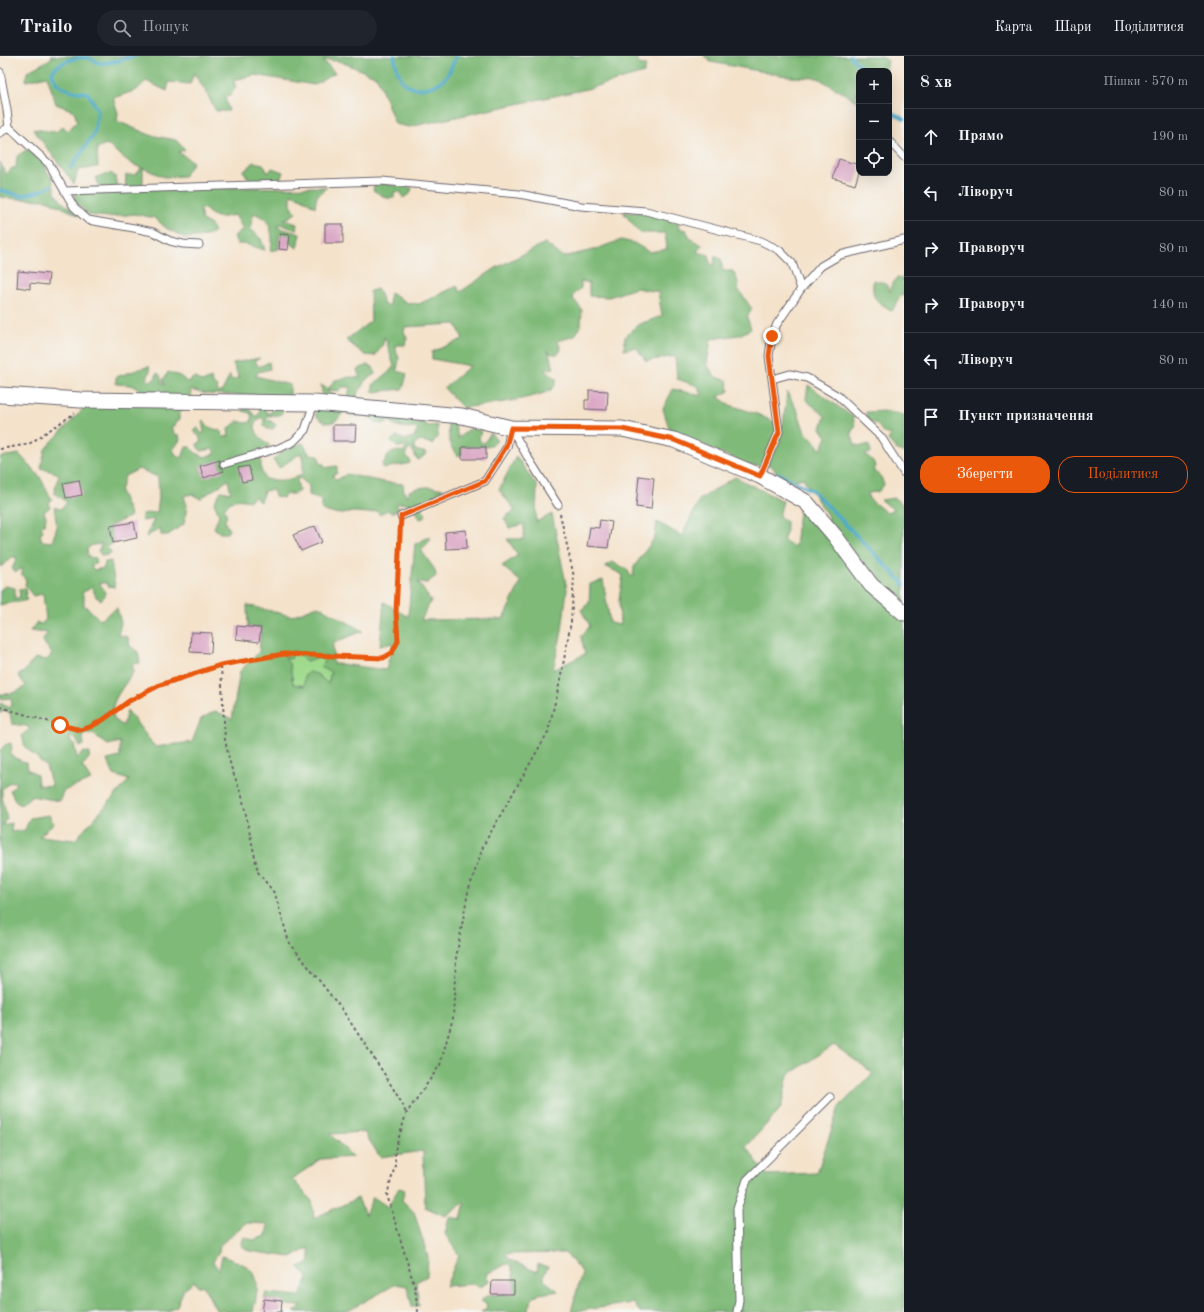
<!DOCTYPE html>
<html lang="uk">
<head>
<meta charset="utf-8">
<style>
	body { margin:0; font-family:"Old Standard TT",serif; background:#20242c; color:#f1f3f6 }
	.controls { position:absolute; right:12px; top:12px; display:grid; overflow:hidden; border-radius:8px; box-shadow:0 4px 16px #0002 }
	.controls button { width:36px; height:36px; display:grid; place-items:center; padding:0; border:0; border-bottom:1px solid #363941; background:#171b24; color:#f1f3f6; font:20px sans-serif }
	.stop { position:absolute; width:12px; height:12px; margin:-9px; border:3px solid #ea580c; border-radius:50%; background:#fff }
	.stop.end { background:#ea580c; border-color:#fff; box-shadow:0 1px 4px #0008 }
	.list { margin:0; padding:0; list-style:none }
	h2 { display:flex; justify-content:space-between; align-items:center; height:52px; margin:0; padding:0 16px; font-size:17px }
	h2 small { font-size:13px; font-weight:400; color:#9ea1a6 }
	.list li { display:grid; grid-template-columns:26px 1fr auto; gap:12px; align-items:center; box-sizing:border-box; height:56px; padding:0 16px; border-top:1px solid #363941 }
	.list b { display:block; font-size:15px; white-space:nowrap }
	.list em { font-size:13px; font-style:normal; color:#9ea1a6 }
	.actions { display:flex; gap:8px; padding:12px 16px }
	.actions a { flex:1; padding:9px 0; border:1px solid #ea580c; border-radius:16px; text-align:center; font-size:14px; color:#ea580c }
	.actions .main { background:#ea580c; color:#fff }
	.icon { flex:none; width:22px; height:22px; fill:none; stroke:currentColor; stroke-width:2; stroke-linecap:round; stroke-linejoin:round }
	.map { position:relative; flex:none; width:904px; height:1256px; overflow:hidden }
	header { display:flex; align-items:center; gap:24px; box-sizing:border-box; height:56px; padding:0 20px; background:#171b24; border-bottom:1px solid #363941 }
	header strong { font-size:19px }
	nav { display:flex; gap:22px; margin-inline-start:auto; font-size:14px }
	.search { width:280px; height:36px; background:#20242c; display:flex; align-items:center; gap:10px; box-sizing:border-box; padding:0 14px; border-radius:22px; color:#9ea1a6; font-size:15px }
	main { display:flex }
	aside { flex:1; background:#171b24 }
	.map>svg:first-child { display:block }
</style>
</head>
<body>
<header>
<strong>Trailo</strong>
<div class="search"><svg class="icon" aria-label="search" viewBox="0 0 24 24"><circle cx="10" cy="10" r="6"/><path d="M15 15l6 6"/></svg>Пошук</div>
<nav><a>Карта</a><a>Шари</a><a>Поділитися</a></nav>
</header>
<main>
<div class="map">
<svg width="904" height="1256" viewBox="0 0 904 1256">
	<rect width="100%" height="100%" fill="#f6f6f2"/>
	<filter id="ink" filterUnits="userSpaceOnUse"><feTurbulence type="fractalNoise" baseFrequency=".025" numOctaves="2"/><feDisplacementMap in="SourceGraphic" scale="8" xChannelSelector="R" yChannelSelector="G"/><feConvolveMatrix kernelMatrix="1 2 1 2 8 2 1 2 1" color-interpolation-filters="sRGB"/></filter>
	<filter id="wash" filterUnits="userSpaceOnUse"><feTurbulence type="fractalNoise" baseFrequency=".012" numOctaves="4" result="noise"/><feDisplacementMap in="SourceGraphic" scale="16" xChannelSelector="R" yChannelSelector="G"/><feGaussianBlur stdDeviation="0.9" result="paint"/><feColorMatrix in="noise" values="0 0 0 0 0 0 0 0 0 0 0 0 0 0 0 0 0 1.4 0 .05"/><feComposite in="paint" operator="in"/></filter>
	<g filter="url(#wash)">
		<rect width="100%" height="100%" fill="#f4e2ca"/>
		<path fill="#9fda8d" stroke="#607e64" d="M294,594L316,603L327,600L331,616L328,628L317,618L304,630L293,628L292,621L284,601Z"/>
		<path fill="#7fba78" stroke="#506e5a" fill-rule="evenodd" d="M51,0H638V8L646,9L644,17L587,33L409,71L395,68L377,21L339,5L323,4L335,17L314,29L255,19L233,24L236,31L231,38L225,42L229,55H216L206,36L194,17L190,28L169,26L167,35L146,25L137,34L113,42L118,57L117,65L150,79L176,84L185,94L178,96L193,106L184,120L164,121L143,112V128L136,133L327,131L317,140L315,151L302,142L291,138V148L296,157L284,164L297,168L296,174L280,168L277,171L300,178L297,192L280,179L279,193L270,195C274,187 272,170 265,163C263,161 257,159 254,157L250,172L261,183L265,194L245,188H237L234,180L243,173L235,159C219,162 216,164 204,152L200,154L202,164L211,169L214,176L205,180L185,182L166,172L155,162L135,158L109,161L89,159L76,146L74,138L99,131L96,121L110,117L115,120L117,131L125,133L126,119H134L142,112L132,108L106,88L97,92L98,111L78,114L74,128L33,73L56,76L63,70L68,75L77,65L74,55L56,48L47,20L26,25L27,16L52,2Z
			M704,0H881L888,5L886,15H859V38L856,37L858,46L818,22L791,21L711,6Z
			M28,93L45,108L47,116L52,121L55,136L61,145L80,160L47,144L17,143L0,141V106L6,119L12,112H16L17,100Z
			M253,106L263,108L268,117L272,112L283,116L280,124L276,126L264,121L263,125C250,129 250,124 243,115L248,112Z
			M383,128L412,132L410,138L403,142L401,136H394V142H386L373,134L374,129Z
			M623,156L645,157L679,167L678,172L686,174L691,183L702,189L697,196L709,199L710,207L714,210L715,200L721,203L723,215H733L738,226V233L752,253L747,261L751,273L739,279L711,283L707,308L715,321L727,324L729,335L718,341L730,349L757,358L783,370L787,336L798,356L805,377L812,382L821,394L827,381L821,372L825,360L806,344L808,329L853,361L855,370L851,377L855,389L862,390L869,388L871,397L865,398L873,405L875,410L873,414L881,421L884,429L878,436L868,437L869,443L887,457L894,454L881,444L894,442L904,449V1256H640L633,1247L571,1256L582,1216L565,1197L505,1198L510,1204L537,1216L538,1208L548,1211L544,1218V1224L558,1235L539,1238L532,1241L531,1248L527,1256H481L486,1253L487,1248L480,1245L488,1239L514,1238L513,1216L509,1207L486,1218L489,1225L481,1231L472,1228L446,1230L459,1199L445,1178L449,1161L461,1163L465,1146L445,1160L425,1151L423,1095L380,1101L364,1076L330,1078L353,1101L321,1103L292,1123L312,1145L314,1162L358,1142L365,1159L373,1141L388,1151L399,1132L405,1134L402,1144L414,1156L428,1201L427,1220L416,1226L419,1250H412L407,1230L396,1228L346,1256H294L302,1250L285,1249L282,1245L264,1243L266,1237L300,1240L308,1221L299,1211L310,1206L309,1192L291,1201L249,1195L241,1189L244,1181L253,1184L266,1180L268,1168L246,1167L220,1189L219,1195L213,1206L219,1214L222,1200C240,1207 259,1210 257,1234C257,1241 254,1249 253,1256H224L222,1254L217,1256L203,1229L198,1231L194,1225L184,1233L177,1250L170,1253V1256H0V694L5,689L11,687L12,694L10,698L15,702L27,707L28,714L31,715L37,719L38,729L52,730L46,710L25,691L22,679L30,673L26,670L12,668L10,657L5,655L0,657V647L10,652L12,648L11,642L0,643V638C12,638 15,637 26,630L18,619L24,616L35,602L47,604L52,598L42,584L48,577L30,575L36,567L42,568L46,563L43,538L33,540L25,529L26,524L22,519V512L16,516L12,513L17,501H12L6,507L0,511V401L19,398L40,421L52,444L49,446L50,451L44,456L46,461L45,468L41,470L43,475L40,478L42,485L52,486L57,471L54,451L60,453L67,446L54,437L59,418L41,412L45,393L84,352L93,347H126L140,335L138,332L131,329L116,328V321L149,310L150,315L147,323L150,325L155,323L157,317L160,319L162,327L165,329L163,324L168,316L180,320L187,326L195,321L202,326L211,322L212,326L217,331L218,337L222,335L230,319L231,324L239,322L233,307L260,302L255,305L259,311L269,306L270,313L258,316L256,320L290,329V341L206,338L190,334L192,342L179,358V364L176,366L175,369L171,371L175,379H179L180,384L173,394L177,400L182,402L186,391H190L196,397L205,401L215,398L213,393L201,395L198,392L197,388L201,386L199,380L193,375L197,371L202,378L204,377L202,365L204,364L206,369L211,372L221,375L223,381L229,380L228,373L238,365L245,367L251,366L252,362L250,357L243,355L246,349L255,360L258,359L260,356L259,349L263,350L267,357H271L273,349L278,350L283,355L280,359L268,360L266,361L269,364L276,369L273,373H267L264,370V364L262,361L255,367C255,381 262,381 270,390L267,392L261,393V414L265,423C282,425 288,425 303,418V405L301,397L279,412L273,404L282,395L303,387L309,398L318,399L321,408H324L325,412L337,410V417L332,420L337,424L347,418L383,426L403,428L404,435L407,440L409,435C421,430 431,430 443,433L425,446L422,454L426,458L424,462L420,463C413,450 411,446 396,448L399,453L392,457L387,454L380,459L377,455L370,457L353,456L343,458L331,457L322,454V444L309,439V430L300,422L297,424L299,435L294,438H286L283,442L275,440L273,434L264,435L260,446L257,444L256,440L249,445C236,442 232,443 224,453L227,460L225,462V467L229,474L227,477H220L214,472L219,459L214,447L221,435L231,437L228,424L200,443L192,438L184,440L187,450L184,468L168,479H161L160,472L146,481L154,463L142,465V458L157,456L159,442L158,421L139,413L125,420L120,435L131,460L110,470L113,487L107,491L112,497L107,499L102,500L98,495L102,488L92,489L87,493L88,501L96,502V507L91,510L94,514L104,512L105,506L111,505L115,531L108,530L107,527H99L105,535V540L101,544L96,541L92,531L82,537L84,541V550L88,552L100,564L117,552L121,567L118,579L128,581L130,590L138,596L140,607L132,608L134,615C128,625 115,639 113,651C112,654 114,660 114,663L123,670L127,654L155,691L192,686L201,663L215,655L232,663L240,615L259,596L261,572L248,571L247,549L291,560L318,550L363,575L333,587V607L386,614L393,587L380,590L384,546L408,561L415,488L429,481L431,484L421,494L435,514L436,520L427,527L418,526L431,545L421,564L503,563L521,526L502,510L518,499L507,483H524V468L509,472L504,462L515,454L499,434L516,400L537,430L536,466L552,458L567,533L562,575L553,614L585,598L581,580L590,570L581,554L589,547L590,528L603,524L610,567L620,569L619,543L623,519L605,510L612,506L627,513L631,521L633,520L634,511L655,481L657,466L682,480L699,444L735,421L783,445L779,460L786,466L787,474L783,484L795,491L799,454L813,469L824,473L829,462L803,422L784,427L771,409L752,410L670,375L663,353L673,333L702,340L698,330L677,323L675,300L646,305L636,291L624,294L625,281L637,269L662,260L658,236L636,232L609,241L589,240V227L581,225V232L572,241L582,254L581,268L575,280L558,285L561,294L558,298H551L548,294L554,312L544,314L556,322C556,326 556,330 552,333C538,343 482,349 463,352L444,332L470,310L432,303V296L463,283L456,268L405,271L404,276L407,282L405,289H396V295L399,302L397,315L407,318L403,333L373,336V329L388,317L394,310C390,300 389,290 384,281L383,288L375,300L365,299L346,284L371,265L370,235L378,233L384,249L389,250L390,237L408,247L419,248L457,230L460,236L496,212L545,187L563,201L593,194L621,184L634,187L649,196L667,193L665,177H640ZM294,594L306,605L326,600L321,612L331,616L328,628L317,618L309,616L305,619L304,630L293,628L290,609L285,602L291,603ZM93,678L108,689L120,686V701L107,704L114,719L129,724L75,784L39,780L54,768L49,759L30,762L25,774L11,776L12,767L2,769L7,762L2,741V733L9,727L15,725V729L10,734L16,746L21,749L31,740L60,745L63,735L91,724L82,710L89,702L90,697L84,696L77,702L74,688L70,685L71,680L76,683L80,691L84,689L82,679ZM834,989L873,1017L839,1051L817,1117L767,1119L746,1091L781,1052L788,1019Z
			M897,222H904L902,229L904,230V240L901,239L892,255C875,243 872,245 873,224L885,227L890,235L891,230Z
			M367,309L373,311L375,318L364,325L363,331L358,335L357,342L348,341L350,331H342L339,335L326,334L328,337L333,338V342L323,344L321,329L328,333L335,324L350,321L360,322L357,314Z
			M318,351L418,360L414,366L417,367L423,366L427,370L437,369L438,380L432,388C424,385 419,383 414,390L415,394L427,397L419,404L416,402L414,397L410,392L405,399L410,404V407C401,410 393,409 384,413L382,409L390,397L399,395L404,396L407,390L397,391L391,385L397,380L404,384L409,382H414L418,373C407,371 398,373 390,365C377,372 376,365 366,358C358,360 352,361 345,356C341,358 339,363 335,365C327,370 320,364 315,359Z
			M884,355L904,359V397L896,393L888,384L891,379L883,377C879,369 875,367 867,364L866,356Z
			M454,364L458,382L471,372L481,375L479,383L483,388L491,377L497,385C488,394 474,391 462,391V398L458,400C448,391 449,380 448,367Z
			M5,530L15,532V543L20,541L19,533L25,532L27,544C18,547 9,546 0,549V534Z"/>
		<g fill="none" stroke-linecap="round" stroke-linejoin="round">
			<path stroke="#4eabcc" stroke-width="3.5" d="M394,0C396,8 397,17 402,24C411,38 435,33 445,22C451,16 452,6 457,0
				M850,0L861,11L863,15
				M889,55L904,63
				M71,112L94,78L98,55L88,37C73,35 55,35 52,16C59,6 77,0 89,2C93,4 96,7 101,7C113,7 123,4 135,0
				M0,134L21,140L41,135L51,130
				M778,417L813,435L904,528"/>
		</g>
		<g id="blocks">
			<path fill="#dcaac7" d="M839,103L859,109V116L855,129L833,122Z
				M325,168H343V187H325Z
				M280,178L290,179L288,194L279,193Z
				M18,215L49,218L48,229L30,227V233L17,231Z
				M589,334L608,335L607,354L585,353V344H589Z
				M333,369H356L355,385H333Z
				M462,391H486V403H462Z
				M220,404L219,410L224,415L204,422L200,410Z
				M249,410L252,424L242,426L238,412Z
				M639,420L654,422L651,453L636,451Z
				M79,424L82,439L66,442L63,427Z
				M600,464L612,466L608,492L587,490L590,471L599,472Z
				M134,466L137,482L113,487L110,470Z
				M315,470L322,486L301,495L293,479Z
				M466,474L467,492L446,493L445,476Z
				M237,570L261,572L259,586L236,583Z
				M191,576L212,577L211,597L190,596Z
				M492,1225H514V1238H491Z
				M264,1243L282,1245L281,1256H262Z"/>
		</g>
	</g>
	<g filter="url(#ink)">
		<use href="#blocks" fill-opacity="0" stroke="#6c656d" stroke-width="1"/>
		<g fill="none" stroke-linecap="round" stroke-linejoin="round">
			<g stroke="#6c656d" stroke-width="9">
				<path id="lane" d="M0,16L7,54L9,71L0,77
					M9,71L49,108L74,151L88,164L134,172L153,176L170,185L183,188L199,189
					M889,85L904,101
					M65,135L382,125L519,138L581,150L646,155L761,185L779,194L792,207L801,233
					M772,323L790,318L807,322L838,340L881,381L904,417
					M511,372L527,400L558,449
					M224,408L279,392L293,386L305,374L314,347
					M760,420L779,376L769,300L772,280L777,268L801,233L821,210L840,199L904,184
					M401,460L485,425L507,391L511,372
					M737,1256L739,1244L737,1153L747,1124L830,1041"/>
			</g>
			<g stroke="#6c656d" stroke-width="17">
				<path id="street" d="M0,339L81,344L314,347L462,360L511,372L622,373L674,384L760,420L806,446L835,480L871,529L904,557"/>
			</g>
			<path stroke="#6c656d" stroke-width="2" stroke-dasharray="3 3" stroke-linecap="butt" d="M0,393L29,388L75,357
				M221,610L225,684L231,711L242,740L258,816L275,838L289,886L343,955L385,1019L403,1049L406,1058
				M0,651L60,669L81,673L89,671L103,664L129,645L160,629L221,609L255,602L284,598L383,602L392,597L398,585L396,555L400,469
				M418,1256L415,1232L387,1139L395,1110V1094L406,1058L440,1009L453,962L456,902L468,836L484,788L548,676L560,625L571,566L574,521L560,458"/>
			<use href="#lane" stroke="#fff" stroke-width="7"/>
			<use href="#street" stroke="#fff" stroke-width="15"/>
		</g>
	</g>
	<g fill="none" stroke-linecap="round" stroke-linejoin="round" filter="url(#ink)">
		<path stroke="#ea580c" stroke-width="5" d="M60,669L81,674L90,671L103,664L129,645L160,629L221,609L284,598L383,602L392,597L398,585L396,555L401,460L485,425L506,391L511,372L622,373L674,384L760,420L779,376L769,300L772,280"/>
	</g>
</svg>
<div class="controls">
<button>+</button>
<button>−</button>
<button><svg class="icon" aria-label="locate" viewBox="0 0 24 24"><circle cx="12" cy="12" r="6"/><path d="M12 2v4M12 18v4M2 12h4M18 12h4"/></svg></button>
</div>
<div class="stop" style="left:60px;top:669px"></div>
<div class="stop end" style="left:772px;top:280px"></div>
</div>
<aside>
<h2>8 хв<small>Пішки · 570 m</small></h2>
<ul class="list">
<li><svg class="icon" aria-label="ahead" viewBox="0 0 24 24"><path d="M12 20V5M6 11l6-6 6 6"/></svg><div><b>Прямо</b></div><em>190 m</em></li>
<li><svg class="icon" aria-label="left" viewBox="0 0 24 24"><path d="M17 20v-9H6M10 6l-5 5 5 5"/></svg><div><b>Ліворуч</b></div><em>80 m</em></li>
<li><svg class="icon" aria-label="right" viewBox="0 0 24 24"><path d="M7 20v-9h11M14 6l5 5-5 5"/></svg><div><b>Праворуч</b></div><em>80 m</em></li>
<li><svg class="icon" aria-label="right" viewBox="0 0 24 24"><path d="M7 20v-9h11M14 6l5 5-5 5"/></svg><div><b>Праворуч</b></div><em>140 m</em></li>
<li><svg class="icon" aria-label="left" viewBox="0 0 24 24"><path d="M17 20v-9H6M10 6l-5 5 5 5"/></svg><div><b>Ліворуч</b></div><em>80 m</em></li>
<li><svg class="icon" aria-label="arrive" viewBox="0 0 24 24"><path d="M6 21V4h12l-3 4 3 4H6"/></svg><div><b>Пункт призначення</b></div></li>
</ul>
<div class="actions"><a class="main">Зберегти</a><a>Поділитися</a></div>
</aside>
</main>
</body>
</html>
